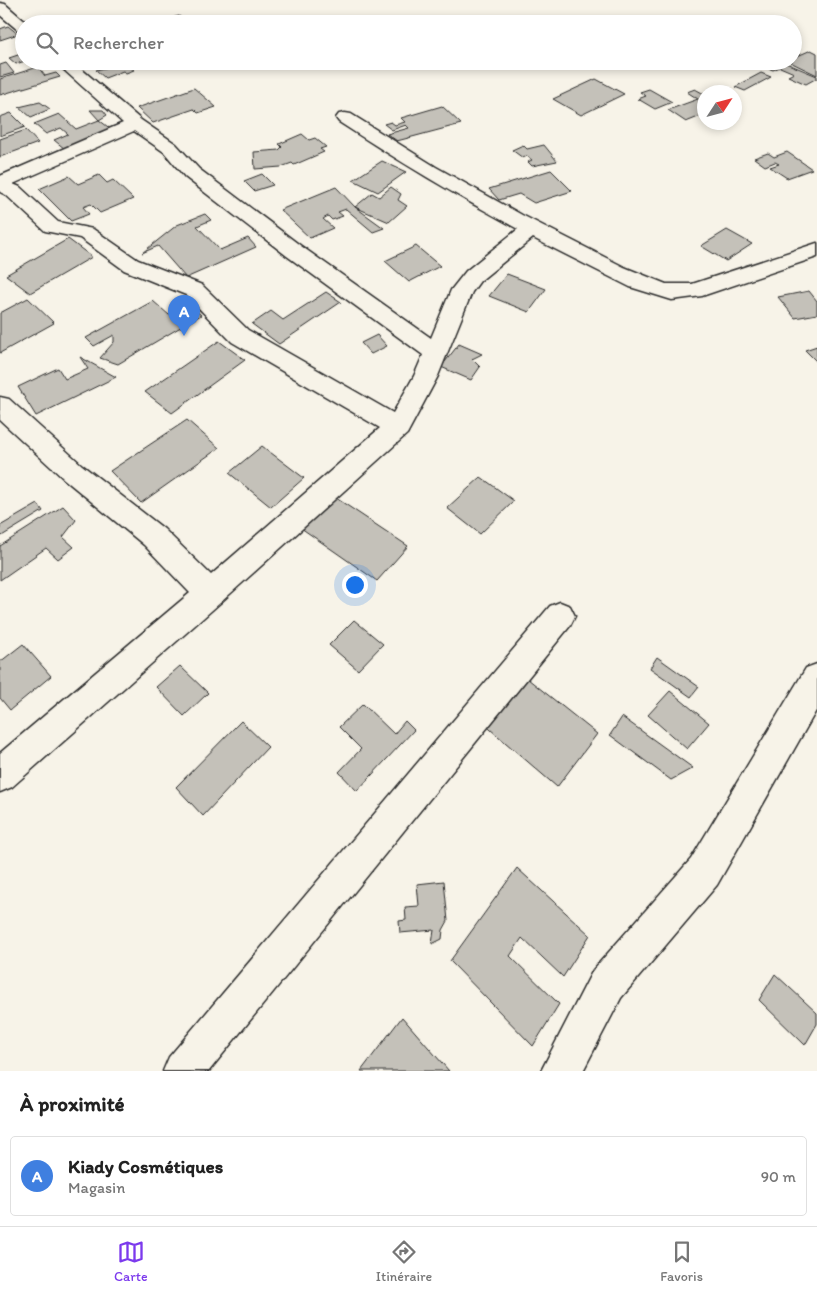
<!DOCTYPE html>
<html lang="fr">
<head>
<meta charset="utf-8">
<style>
	body { margin:0; font-family:Itim,sans-serif; background:#f6f6f6; color:#222 }
	.compass { position:absolute; left:697px; top:85px; width:45px; height:45px; border-radius:50%; background:#fff; box-shadow:0 2px 8px #0003; rotate:54deg }
	.you { position:absolute; left:354px; top:584px; width:18px; height:18px; margin:-12px; border:4px solid #fff; border-radius:50%; background:#1a73e8; box-shadow:0 0 0 8px #1a73e833 }
	.badge { display:grid; place-items:center; width:32px; height:32px; border-radius:50%; background:#7c3aed; color:#fff; font-size:16px; font-weight:700 }
	.pin { position:absolute; translate:-50% -41px; filter:drop-shadow(0 1px 2px #0008) }
	.pin::after { content:''; position:absolute; top:26px; width:18px; height:15px; background:inherit; clip-path:polygon(0 0,100% 0,50% 100%) }
	.list { margin:0; padding:0; list-style:none }
	h2 { display:flex; justify-content:space-between; align-items:center; height:65px; margin:0; padding:0 20px; font-size:21px }
	h2 small { font-size:16px; font-weight:400; color:#767676 }
	.list li { display:grid; grid-template-columns:32px 1fr auto; gap:15px; align-items:center; box-sizing:border-box; height:80px; margin:0 10px 10px; padding:0 10px; border:1px solid #e0e0e0; border-radius:5px }
	.list b { display:block; font-size:19px; white-space:nowrap }
	.list p { margin:0; font-size:16px; white-space:nowrap; color:#767676 }
	.list em { font-size:16px; font-style:normal; color:#767676 }
	.icon { flex:none; width:28px; height:28px; fill:none; stroke:currentColor; stroke-width:2; stroke-linecap:round; stroke-linejoin:round }
	.map { position:relative; flex:none; width:817px; height:1071px; overflow:hidden }
	.search { position:absolute; background:#fff; box-shadow:0 2px 8px #0003; left:15px; right:15px; top:15px; height:55px; display:flex; align-items:center; gap:12px; box-sizing:border-box; padding:0 18px; border-radius:28px; color:#767676; font-size:19px }
	.sheet { height:155px; background:#fff }
	nav { display:flex; justify-content:space-around; align-items:center; box-sizing:border-box; height:70px; border-top:1px solid #e0e0e0; background:#fff; font-size:14px; color:#767676 }
	nav a { display:grid; justify-items:center; gap:2px }
	nav .on { color:#7c3aed }
	.map>svg:first-child { display:block }
</style>
</head>
<body>
<div class="map">
<svg width="817" height="1071" viewBox="0 0 817 1071">
	<rect width="100%" height="100%" fill="#f7f3e8"/>
	<filter id="ink" filterUnits="userSpaceOnUse"><feTurbulence type="fractalNoise" baseFrequency=".02" numOctaves="2"/><feDisplacementMap in="SourceGraphic" scale="10" xChannelSelector="R" yChannelSelector="G"/><feConvolveMatrix kernelMatrix="1 2 1 2 8 2 1 2 1" color-interpolation-filters="sRGB"/></filter>
	<g filter="url(#ink)">
		<path fill="#c4c1b9" stroke="#2b2b2b" d="M179,16L184,20L172,23L168,19Z
			M152,18L159,23L134,24Z
			M8,26L18,34L0,40V29Z
			M811,50L817,53V75L788,61H793V58Z
			M24,53L25,61L16,64L9,58Z
			M126,61L124,62L134,70L126,73L123,71L105,78L96,70L118,65L115,62L117,61Z
			M781,61L817,76V78L806,84L788,76L794,73L780,67L773,70L768,68Z
			M6,63L14,73L0,77V65Z
			M38,67L45,76L56,73L60,77L0,95V79Z
			M761,73L771,77L745,91L735,87Z
			M596,79L624,94L581,115L553,99Z
			M194,88L216,107L198,113L194,109L153,123L137,108Z
			M649,89L672,102L655,109L638,99L646,96L640,92Z
			M695,89L704,94V118L701,116L686,122L668,110L698,99L687,92Z
			M40,102L50,109L31,117L19,107Z
			M442,106L461,124L397,141L387,134L409,128L406,125L392,130L384,124L391,122L395,125L405,122L401,118Z
			M90,110H103L107,115L99,120Z
			M11,113L25,127L0,136V117Z
			M59,114L76,129L99,120L112,130L65,149L54,140L68,134L61,128L46,134L34,124Z
			M26,130L38,143L0,157V139Z
			M302,134L309,140L315,138L326,147L320,149L324,152L294,165L292,163L281,167L255,169L254,152L279,150L282,147L279,144Z
			M523,145L527,149L544,145L557,161L532,166L528,162L532,160L527,156L523,158L512,150Z
			M787,152L812,169L787,178L770,167L779,164L775,162L765,166L754,158L768,153L774,157Z
			M382,161L406,172L378,192L353,180Z
			M551,170L572,191L534,203L519,194L499,200L489,189Z
			M262,174L273,185L254,191L244,181Z
			M99,175L107,183L113,180L133,199L100,213L91,204L83,207L89,214L71,221L39,189L69,176L78,184Z
			M336,187L355,207L384,228L373,232L346,209L338,212L343,216L332,220L328,216L323,219L333,228L310,238L280,210Z
			M391,187L401,194L398,200L407,206L389,222L355,207L372,193L379,197Z
			M205,214L211,220L197,226L220,250L248,238L256,247L186,278L158,246L142,253L177,225Z
			M727,230L752,244L726,261L701,246Z
			M68,239L92,257L30,293L6,275Z
			M416,246L440,266L409,282L385,261Z
			M507,274L546,289L529,312L489,296Z
			M809,291L817,301V314L795,318L778,297Z
			M326,292L341,302L279,344L252,324L271,311L283,320Z
			M28,298L54,323L0,353V313Z
			M153,301L169,315L188,304L201,315L118,364L100,358L114,342V335L94,346L86,338Z
			M377,335L387,346L371,354L361,343Z
			M219,341L245,360L172,413L145,392Z
			M459,344L482,354L472,359L480,367L471,380L441,367Z
			M817,346V362L805,350Z
			M80,357L116,377L36,416L18,387L58,368L65,379L88,369Z
			M187,420L219,448L141,503L110,471Z
			M262,446L304,478L271,507L229,473Z
			M481,477L514,501L480,534L447,508Z
			M333,496L408,546L377,581L301,528Z
			M38,504L43,511L0,537V526Z
			M63,506L76,520L63,537L74,547L58,559L46,548L0,580V546Z
			M354,620L383,644L358,670L329,645Z
			M23,644L51,676L10,710L0,698V662Z
			M657,657L699,687L691,697L650,668Z
			M180,666L208,693L184,716L156,687Z
			M523,675L597,734L557,787L483,723Z
			M670,691L709,723L687,749L648,715Z
			M363,704L394,734L405,721L414,730L357,791L339,772L361,749L339,727Z
			M622,717L693,768L671,780L610,735Z
			M241,721L268,747L203,816L176,787Z
			M517,868L590,935L563,977L522,938L510,956L559,1004L533,1046L450,961Z
			M444,881L448,921L443,930L442,939L432,944L434,930L400,933L399,921L406,920L405,907L419,906L417,884Z
			M775,974L817,1013V1024L805,1045L759,1000Z
			M402,1017L449,1071H361Z"/>
		<g fill="none" stroke-linecap="round" stroke-linejoin="round">
			<g stroke="#2b2b2b" stroke-width="3">
				<path id="street" d="M0,3L5,4L28,24H24V32L19,31L0,15Z
					M54,61H72L141,120L176,144L199,169L301,246L431,338L451,290L466,271L518,229C457,196 397,160 339,122L336,118L339,114L345,113L351,114L436,167L522,215L624,267L666,284H692L817,243V257L702,296L672,300L630,287L533,238L480,281L472,292L438,376L407,434L220,603L12,787L0,792V753L190,593L144,545L64,479L0,420V397L9,399L82,465L164,529L211,575L380,428L232,342L186,295L124,270L80,238L45,231L6,195L0,192V176L123,123ZM134,131L164,152L185,177L287,256L423,355L414,376L393,413L248,330L202,285L138,260L93,229L58,222L20,187L13,184Z
					M560,602L570,606L575,616L570,626L209,1071H163L169,1057L550,606Z
					M817,664V709L717,885L621,998L583,1071H541L593,970L691,859L806,668Z"/>
			</g>
			<use href="#street" fill="#f7f3e8" fill-rule="evenodd"/>
		</g>
	</g>
</svg>
<svg class="compass" viewBox="-18 -18 36 36"><path d="M0-13l5 13h-10z" fill="#e53935"/><path d="M0 13l5-13h-10z" fill="#767676"/></svg>
<div class="you"></div>
<div class="pin badge" style="left:184px;top:336px;background:#3f7fe0">A</div>
<div class="search"><svg class="icon" aria-label="search" viewBox="0 0 24 24"><circle cx="10" cy="10" r="6"/><path d="M15 15l6 6"/></svg>Rechercher</div>
</div>
<section class="sheet">
<h2>À proximité<small></small></h2>
<ul class="list">
<li><span class="badge" style="background:#3f7fe0">A</span><div><b>Kiady Cosmétiques</b><p>Magasin</p></div><em>90 m</em></li>
</ul>
</section>
<nav>
<a class="on"><svg class="icon" aria-label="map" viewBox="0 0 24 24"><path d="M3 6l6-2 6 2 6-2v14l-6 2-6-2-6 2zM9 4v14M15 6v14"/></svg>Carte</a>
<a><svg class="icon" aria-label="directions" viewBox="0 0 24 24"><path d="M12 3l9 9-9 9-9-9zM9 14v-3h6M13 9l2 2-2 2"/></svg>Itinéraire</a>
<a><svg class="icon" aria-label="saved" viewBox="0 0 24 24"><path d="M7 4h10v16l-5-4-5 4z"/></svg>Favoris</a>
</nav>
</body>
</html>
